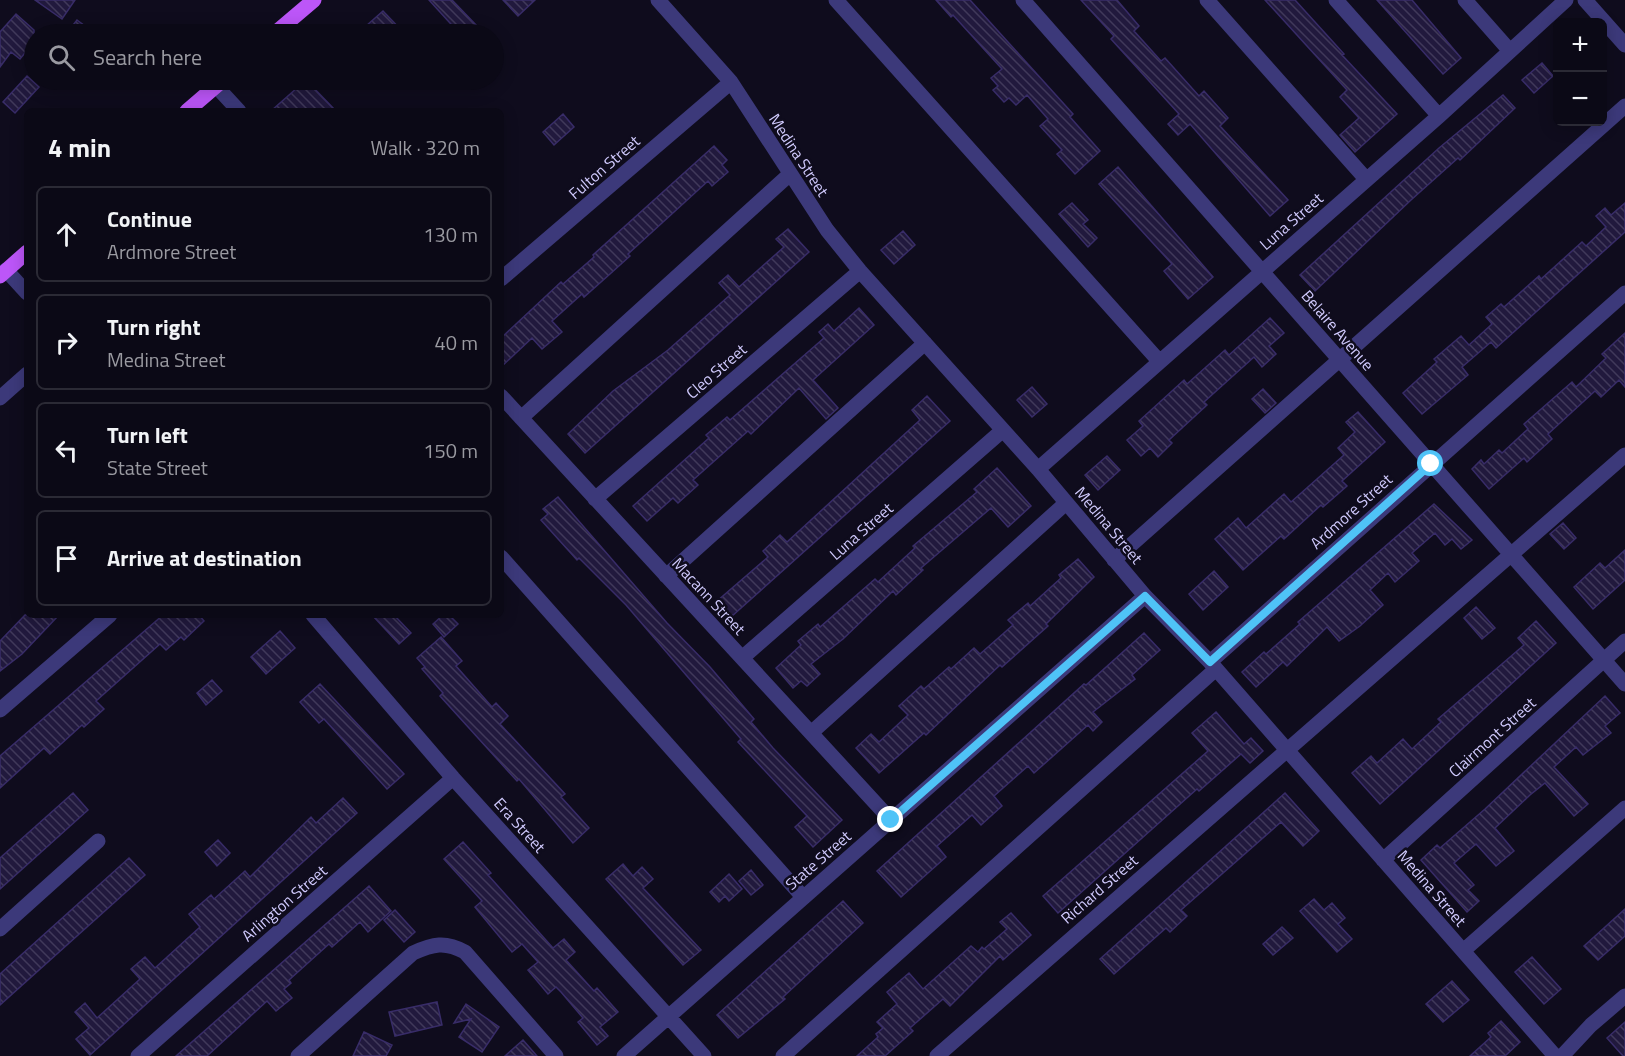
<!DOCTYPE html>
<html lang="en">
<head>
<meta charset="utf-8">
<style>
	body { margin:0; font-family:"Titillium Web",sans-serif; background:#14121f; color:#f1f3f6 }
	.controls { position:absolute; right:18px; top:18px; display:grid; overflow:hidden; border-radius:9px; box-shadow:0 3px 15px #0003 }
	.controls button { width:54px; height:54px; display:grid; place-items:center; padding:0; border:0; border-bottom:2px solid #2b2a35; background:#0b0916; color:#f1f3f6; font:30px sans-serif }
	.stop { position:absolute; width:18px; height:18px; margin:-14px; border:4px solid #4fc3f7; border-radius:50%; background:#fff }
	.stop.end { background:#4fc3f7; border-color:#fff; box-shadow:0 2px 6px #0008 }
	.list { margin:0; padding:0; list-style:none }
	h2 { display:flex; justify-content:space-between; align-items:center; height:78px; margin:0; padding:0 24px; font-size:26px }
	h2 small { font-size:20px; font-weight:400; color:#9a9aa1 }
	.list li { display:grid; grid-template-columns:39px 1fr auto; gap:18px; align-items:center; box-sizing:border-box; height:96px; margin:0 12px 12px; padding:0 12px; border:2px solid #2b2a35; border-radius:9px }
	.list b { display:block; font-size:22px; white-space:nowrap }
	.list p { margin:0; font-size:20px; white-space:nowrap; color:#9a9aa1 }
	.list em { font-size:20px; font-style:normal; color:#9a9aa1 }
	.icon { flex:none; width:33px; height:33px; fill:none; stroke:currentColor; stroke-width:2; stroke-linecap:round; stroke-linejoin:round }
	.map { position:relative; flex:none; width:1625px; height:1056px; overflow:hidden }
	.search { position:absolute; background:#0b0916; box-shadow:0 3px 15px #0003; left:24px; top:24px; width:480px; height:66px; display:flex; align-items:center; gap:15px; box-sizing:border-box; padding:0 21px; border-radius:33px; color:#9a9aa1; font-size:22px }
	.panel { position:absolute; background:#0b0916; box-shadow:0 3px 15px #0003; left:24px; top:108px; width:480px; height:510px; border-radius:9px }
	.map>svg:first-child { display:block }
</style>
</head>
<body>
<div class="map">
<svg width="1625" height="1056" viewBox="0 0 1625 1056">
	<defs>
		<pattern id="building-back-hatch" width="6" height="6" patternUnits="userSpaceOnUse" patternTransform="scale(1.5)"><rect width="6" height="6" fill="#21193d"/><path d="M-1 5l2 2M0 0l6 6M5-1l2 2" fill="none" stroke="#40395a"/></pattern>
	</defs>
	<rect width="100%" height="100%" fill="#0f0c1d"/>
	<path fill="url(#building-back-hatch)" stroke="#382c68" stroke-width="1.5" d="M35,0H75L62,19Z
		M429,0H452L476,25L465,34H460Z
		M503,0H535L518,16Z
		M936,0H970L1073,114L1070,117L1100,151L1075,174L1057,154L1062,150L1040,126L1048,119L1027,95L1016,105L1009,98L1004,102L993,90L998,86L991,78L1002,69L953,15L951,17Z
		M1081,0H1117L1139,26L1134,31L1161,61L1165,58L1199,96L1204,91L1228,118L1220,126L1288,200L1270,216L1190,124L1178,135L1168,124L1179,114L1111,39L1114,36Z
		M1265,0H1295L1344,54L1342,55L1397,114L1355,152L1340,135L1359,118L1340,97L1347,90Z
		M1377,0H1412L1461,58L1443,74Z
		M383,11L405,34H357Z
		M16,14L34,30V42L20,59L11,52L0,67V32Z
		M77,20L96,34H66Z
		M1542,63L1553,76L1534,93L1522,80Z
		M27,76L39,87L15,113L3,102Z
		M306,80L336,111H271Z
		M1503,95L1515,108L1460,160L1458,158L1411,200L1315,291L1300,275L1439,148Z
		M563,114L574,127L554,145L543,132Z
		M714,146L727,160L722,165L728,172L712,186L708,181L628,254L630,256L610,274L584,297L582,294L552,321L562,332L542,349L532,338L501,367V338L561,282L563,284L594,257L593,255Z
		M1118,167L1213,277L1188,299L1164,271L1172,264L1099,184Z
		M1072,203L1088,220L1083,224L1097,238L1088,247L1059,214Z
		M1625,203V232L1496,348L1491,342L1462,367L1468,375L1422,414L1403,393L1437,362L1434,359L1461,336L1469,345L1492,324L1486,317L1501,304L1504,307L1539,276L1541,279L1582,242L1586,246L1606,227L1596,216L1605,208L1611,215Z
		M788,229L809,252L585,453L568,434L613,391L668,350L730,295L719,283L728,275L739,287L784,247L776,239Z
		M903,231L915,245L894,264L881,250Z
		M859,308L874,325L813,380L838,408L826,419L799,388L751,434L748,431L693,480L698,485L678,503L673,498L647,521L633,506L709,438L706,435L727,417L730,420L824,338L819,332L828,324L834,331Z
		M1270,318L1284,333L1269,346L1276,354L1262,367L1254,357L1204,402L1207,405L1169,440L1172,443L1158,457L1150,448L1141,456L1127,440L1143,426L1139,421L1184,380L1187,384L1225,350L1229,355Z
		M1625,333V387L1619,380L1601,397L1595,391L1548,434L1552,439L1527,462L1524,458L1489,489L1472,469L1481,460L1484,464L1499,450L1502,453L1528,429L1524,424L1572,382L1576,387L1606,358L1602,354Z
		M1032,387L1047,404L1032,417L1017,400Z
		M1263,389L1276,403L1265,413L1252,399Z
		M927,396L950,421L731,617L717,601L768,557L763,551L780,535L787,542L920,420L912,410Z
		M1358,412L1385,442L1342,481L1347,486L1323,507L1321,505L1284,539L1281,536L1243,570L1215,539L1238,518L1246,528L1284,494L1291,502L1344,455L1338,448L1355,432L1346,422Z
		M1107,456L1120,470L1098,490L1085,475Z
		M997,468L1031,506L1008,527L991,508L921,568L923,570L896,595L893,591L843,639L811,664L820,674L807,686L801,681L793,688L776,668L801,645L798,641L818,624L820,627L875,579L878,582L915,548L913,546L977,492L974,489Z
		M558,497L667,623L710,667L754,719L751,722L773,748L842,820L813,847L795,827L807,816L738,742L741,739L626,605L579,558L577,560L541,520L548,514L543,509Z
		M1434,504L1472,540L1461,549L1452,539L1445,545L1435,533L1412,553L1419,561L1395,582L1388,573L1370,590L1383,605L1360,626L1339,641L1327,627L1287,666L1283,662L1256,687L1242,672L1264,652L1266,654L1300,624L1298,622Z
		M1563,523L1576,538L1564,549L1550,534Z
		M1625,550V580L1593,609L1574,587L1600,563L1605,568Z
		M1078,559L1094,577L1046,624L1048,626L1002,667L1000,665L926,735L924,733L879,773L856,748L871,734L879,742L908,715L899,706L921,686L924,689L949,667L951,669L974,648L980,654L1013,625L1008,620L1028,603L1030,606L1061,578L1059,575Z
		M1214,571L1228,587L1203,610L1189,594Z
		M1476,607L1495,628L1482,639L1464,618Z
		M25,615H59L22,654L0,671V641Z
		M163,615H199L204,621L184,640L181,637L166,650L160,644L96,701L104,709L84,727L82,725L50,754L44,748L0,788V756Z
		M372,615H394L411,633L399,644Z
		M443,615H449L458,624L444,637L433,624Z
		M1536,621L1556,643L1380,804L1352,773L1371,756L1377,763L1403,739L1412,749L1441,722L1438,719L1524,645L1518,638Z
		M280,631L295,648L266,674L251,657Z
		M1144,633L1160,650L1132,675L1135,679L1093,712L1102,722L1093,731L1088,725L1034,773L1028,766L994,796L1002,806L981,825L972,815L937,846L946,857L901,897L877,871L1084,684L1086,685Z
		M441,637L462,661L456,666L492,707L496,703L508,716L500,724L565,794L561,797L589,828L573,843L519,779L517,781L440,696L443,693L422,669L425,667L417,658Z
		M212,680L222,691L206,705L197,693Z
		M320,684L404,774L387,789L324,719L319,723L300,702Z
		M1605,696L1620,713L1605,726L1611,733L1583,755L1576,747L1554,767L1588,804L1574,816L1545,783L1530,795L1495,828L1514,851L1496,866L1476,844L1454,863L1474,885L1468,890L1479,901L1467,912L1421,860L1437,845L1440,848L1485,809Z
		M1216,712L1244,744L1251,738L1263,751L1250,763L1241,754L1199,791L1197,789L1058,913L1043,896L1208,751L1192,733Z
		M73,793L88,810L0,889V858Z
		M1285,793L1319,831L1303,846L1281,822L1181,910L1187,916L1170,932L1166,928L1114,974L1100,959Z
		M343,798L357,813L90,1055L76,1039L89,1028L75,1012L85,1003L97,1018L140,979L131,969L145,957L155,968L200,927L189,914L211,895L214,899L245,871L250,877L311,817L316,823Z
		M218,840L230,853L217,866L205,852Z
		M463,842L491,873L488,875L553,948L564,939L575,952L566,960L594,991L597,988L618,1012L600,1027L608,1036L597,1045L578,1022L583,1018L561,992L556,987L548,994L528,970L538,962L522,944L512,952L475,907L482,901L444,859Z
		M129,858L145,875L0,1005V974Z
		M623,864L633,876L642,867L653,879L643,888L701,950L683,965L606,879Z
		M751,870L763,885L751,895L739,881Z
		M729,874L742,889L729,901L725,896L719,902L710,892Z
		M369,886L391,911L368,932L360,922L332,947L329,944L289,980L291,983L284,989L292,998L276,1011L267,1001L207,1056H176Z
		M1314,899L1324,910L1332,903L1345,918L1338,924L1352,939L1337,952L1300,911Z
		M843,901L863,923L783,997L785,999L738,1038L717,1015Z
		M1625,909V936L1598,960L1584,946Z
		M395,910L415,932L404,942L384,920Z
		M1011,913L1031,935L1003,960L1000,956L950,1006L943,999L910,1028L913,1031L885,1056H857L878,1037L876,1034L883,1028L877,1022L897,1004L887,992L909,973L923,989L971,946L978,952L982,947L984,949L1007,929L1000,922Z
		M1282,927L1293,938L1273,955L1263,944Z
		M1532,957L1561,989L1544,1004L1515,972Z
		M1452,981L1469,1000L1443,1022L1426,1004Z
		M437,1002L442,1025L395,1036L389,1012Z
		M466,1004L499,1027L482,1052L459,1037L471,1019L454,1023Z
		M1501,1021L1520,1042L1505,1056H1470L1491,1037L1488,1033Z
		M1625,1022V1056H1623L1607,1038Z
		M364,1032L392,1045L386,1056H353Z
		M523,1040L537,1056H505Z"/>
	<g fill="none" stroke-linecap="round" stroke-linejoin="round">
		<path stroke="#3c397a" stroke-width="15" d="M658,0L731,82L827,230L860,271L1038,469L1145,596L1210,662L1555,1056
			M836,0L1159,361
			M1023,0L1625,684
			M1207,0L1366,179
			M1336,0L1439,116
			M1465,0L1510,51
			M1585,0L1625,45
			M216,86L239,111
			M6,270L27,293
			M501,279L731,82
			M501,396L891,820
			M0,398L27,374
			M521,418L790,174
			M1038,469L1439,116L1566,0
			M595,499L860,271
			M501,557L803,897
			M1114,560L1625,106
			M666,576L925,343
			M313,615L453,778L704,1056
			M742,658L1003,430
			M1210,662L1625,293
			M0,710L110,615
			M811,733L1066,503
			M1383,860L1625,641
			M0,929L98,841
			M1463,951L1625,808
			M138,1056L453,778
			M298,1056L413,953C433,944 445,941 465,952L556,1056
			M624,1056L1145,596
			M783,1056L1216,669
			M937,1056L1625,455
			M1562,1056L1591,1025L1625,996"/>
		<path stroke="#bc56f8" stroke-width="15" d="M274,34L314,0
			M187,111L223,80
			M0,276L27,252"/>
	</g>
	<g fill="none" stroke-linecap="round" stroke-linejoin="round">
		<path stroke="#4fc3f7" stroke-width="8" d="M891,820L1145,596L1210,662L1431,464"/>
	</g>
	<g text-anchor="middle" dominant-baseline="central" stroke-width="5" stroke-linejoin="round" paint-order="stroke">
		<g font-size="16" fill="#d0cafd" stroke="#0f0c1d">
			<text transform="translate(799 155) rotate(57)">Medina Street</text>
			<text transform="translate(604 167) rotate(-41)">Fulton Street</text>
			<text transform="translate(1291 221) rotate(-41)">Luna Street</text>
			<text transform="translate(1338 330) rotate(49)">Belaire Avenue</text>
			<text transform="translate(716 371) rotate(-41)">Cleo Street</text>
			<text transform="translate(1351 511) rotate(-42)">Ardmore Street</text>
			<text transform="translate(1109 525) rotate(50)">Medina Street</text>
			<text transform="translate(861 531) rotate(-41)">Luna Street</text>
			<text transform="translate(709 596) rotate(47)">Macann Street</text>
			<text transform="translate(1492 737) rotate(-42)">Clairmont Street</text>
			<text transform="translate(520 825) rotate(48)">Era Street</text>
			<text transform="translate(818 860) rotate(-41)">State Street</text>
			<text transform="translate(1432 888) rotate(49)">Medina Street</text>
			<text transform="translate(1099 889) rotate(-41)">Richard Street</text>
			<text transform="translate(284 903) rotate(-41)">Arlington Street</text>
		</g>
	</g>
</svg>
<div class="controls">
<button>+</button>
<button>−</button>
</div>
<div class="stop" style="left:1431px;top:464px"></div>
<div class="stop end" style="left:891px;top:820px"></div>
<div class="search"><svg class="icon" aria-label="search" viewBox="0 0 24 24"><circle cx="10" cy="10" r="6"/><path d="M15 15l6 6"/></svg>Search here</div>
<section class="panel">
<h2>4 min<small>Walk · 320 m</small></h2>
<ul class="list">
<li><svg class="icon" aria-label="ahead" viewBox="0 0 24 24"><path d="M12 20V5M6 11l6-6 6 6"/></svg><div><b>Continue</b><p>Ardmore Street</p></div><em>130 m</em></li>
<li><svg class="icon" aria-label="right" viewBox="0 0 24 24"><path d="M7 20v-9h11M14 6l5 5-5 5"/></svg><div><b>Turn right</b><p>Medina Street</p></div><em>40 m</em></li>
<li><svg class="icon" aria-label="left" viewBox="0 0 24 24"><path d="M17 20v-9H6M10 6l-5 5 5 5"/></svg><div><b>Turn left</b><p>State Street</p></div><em>150 m</em></li>
<li><svg class="icon" aria-label="arrive" viewBox="0 0 24 24"><path d="M6 21V4h12l-3 4 3 4H6"/></svg><div><b>Arrive at destination</b></div></li>
</ul>
</section>
</div>
</body>
</html>
